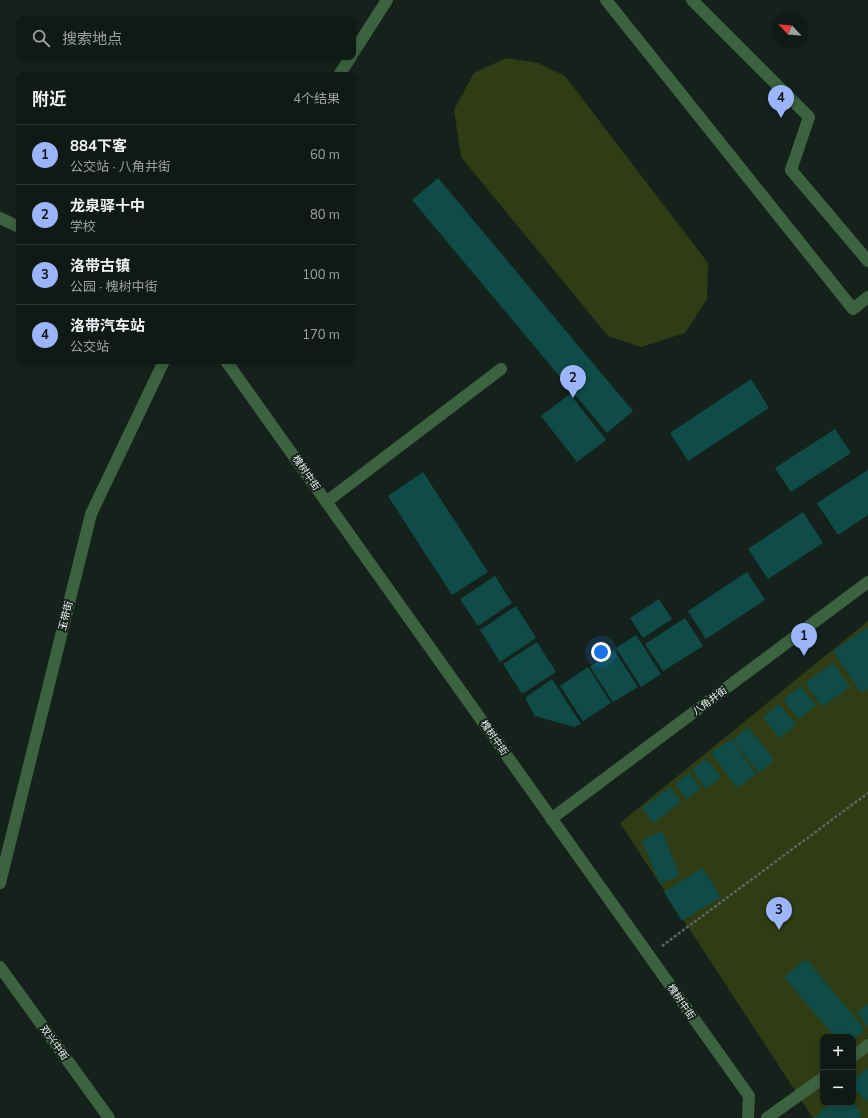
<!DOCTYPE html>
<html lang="zh">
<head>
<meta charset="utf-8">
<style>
	body { margin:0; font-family:"Nunito Sans","Noto Sans SC",sans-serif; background:#1e2722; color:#f1f3f6 }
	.controls { position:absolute; right:12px; bottom:12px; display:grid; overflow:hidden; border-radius:8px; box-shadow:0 2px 6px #0003 }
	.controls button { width:36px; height:36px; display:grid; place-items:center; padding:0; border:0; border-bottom:1px solid #303834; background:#101a15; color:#f1f3f6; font:20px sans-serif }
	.compass { position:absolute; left:772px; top:12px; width:36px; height:36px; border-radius:50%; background:#101a15; box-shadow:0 2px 6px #0003; rotate:296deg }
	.you { position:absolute; left:601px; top:652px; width:14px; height:14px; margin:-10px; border:3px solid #fff; border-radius:50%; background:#1a73e8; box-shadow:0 0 0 6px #1a73e833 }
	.badge { display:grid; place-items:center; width:26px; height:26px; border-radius:50%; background:#9bb5fd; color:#111; font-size:13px; font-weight:700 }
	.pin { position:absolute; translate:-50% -33px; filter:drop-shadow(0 1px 2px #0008) }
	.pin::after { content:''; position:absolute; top:21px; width:14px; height:12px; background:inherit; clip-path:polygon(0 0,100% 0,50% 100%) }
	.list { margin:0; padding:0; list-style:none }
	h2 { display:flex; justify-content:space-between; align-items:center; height:52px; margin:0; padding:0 16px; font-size:17px }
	h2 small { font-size:13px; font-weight:400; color:#9ca1a0 }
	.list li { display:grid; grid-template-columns:26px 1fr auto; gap:12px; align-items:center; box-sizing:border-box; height:60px; padding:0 16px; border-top:1px solid #303834 }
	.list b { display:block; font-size:15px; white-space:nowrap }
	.list p { margin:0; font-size:13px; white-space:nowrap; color:#9ca1a0 }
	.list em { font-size:13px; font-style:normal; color:#9ca1a0 }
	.icon { flex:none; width:22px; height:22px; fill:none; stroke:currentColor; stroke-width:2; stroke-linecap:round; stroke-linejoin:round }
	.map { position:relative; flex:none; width:868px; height:1118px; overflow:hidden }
	.search { position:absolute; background:#101a15; box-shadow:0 2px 6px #0003; left:16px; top:16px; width:340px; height:44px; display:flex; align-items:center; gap:10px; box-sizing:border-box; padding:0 14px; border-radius:8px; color:#9ca1a0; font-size:15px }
	.panel { position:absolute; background:#101a15; box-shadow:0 2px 6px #0003; left:16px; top:72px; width:340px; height:292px; border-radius:8px }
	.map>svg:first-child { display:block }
</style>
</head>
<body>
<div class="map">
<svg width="868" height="1118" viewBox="0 0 868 1118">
	<rect width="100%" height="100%" fill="#15221c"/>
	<path fill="#2f3c14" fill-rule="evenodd" d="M506,58L538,63L565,76L708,263L707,299L685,333L641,347L608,336L461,157L454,110L474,73Z
		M868,621V1118H813L620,823ZM823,1037H853V1103H823Z"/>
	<path fill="#0f4c47" d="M438,178L633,411L607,433L412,200Z
		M751,379L769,408L688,461L670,433Z
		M570,394L606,440L577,462L541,416Z
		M835,429L851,453L791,492L775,468Z
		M868,470V515L838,535L817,503Z
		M423,472L488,572L452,595L388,496Z
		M803,512L823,543L768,579L748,549Z
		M747,572L765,600L706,639L688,611Z
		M495,576L512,603L478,626L460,599Z
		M659,599L672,619L643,638L630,618Z
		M516,606L536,638L500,662L480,630Z
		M685,618L703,646L663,671L645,644Z
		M868,627V689L861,693L833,651Z
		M636,635L661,674L641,687L616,648Z
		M537,642L556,672L522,694L503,664Z
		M614,650L638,687L613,702L590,667Z
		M833,663L850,687L822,707L805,683Z
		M588,667L611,703L583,721L560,686Z
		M552,679L581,724L574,727L535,716L525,698Z
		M800,686L816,705L799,719L783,700Z
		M779,704L796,725L780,738L763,718Z
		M748,727L774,760L759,773L733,740Z
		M731,739L756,774L737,788L711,753Z
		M706,758L721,777L707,789L692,770Z
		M689,773L701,788L686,799L675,784Z
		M670,787L681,802L653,823L642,808Z
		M662,831L680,876L660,884L642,840Z
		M703,868L721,897L682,921L664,892Z
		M806,959L865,1030L853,1040V1037H835L784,977Z
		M868,1004V1027L857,1012Z
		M868,1068V1099L865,1101L853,1086V1080Z
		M832,1103H853L862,1115L858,1118H814Z"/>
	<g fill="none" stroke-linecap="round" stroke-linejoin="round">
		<path stroke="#5b6761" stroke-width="2.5" stroke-dasharray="3 2" stroke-linecap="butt" d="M662,946L868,793"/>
		<path stroke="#3c623f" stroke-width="12" d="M606,0L853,309L868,297
			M692,0L809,117L791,170L868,261
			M353,53L387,0
			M339,75L351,57
			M0,218L19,227
			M226,361L749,1096L748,1118
			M326,502L501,369
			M551,819L868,582
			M0,883L91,514L164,361
			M0,967L109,1118
			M853,1056L868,1045
			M767,1118L823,1078"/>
	</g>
	<g text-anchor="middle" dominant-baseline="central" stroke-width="4" stroke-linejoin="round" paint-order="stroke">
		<g font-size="10" fill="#e9f1ed" stroke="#15221c">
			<text transform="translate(306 473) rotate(55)">槐树中街</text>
			<text transform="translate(66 616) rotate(-76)">玉带街</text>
			<text transform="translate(710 701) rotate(-37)">八角井街</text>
			<text transform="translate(494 738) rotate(55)">槐树中街</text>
			<text transform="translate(681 1002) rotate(55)">槐树中街</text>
			<text transform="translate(54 1043) rotate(54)">双兴中街</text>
		</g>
	</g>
</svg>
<div class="controls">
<button>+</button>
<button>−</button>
</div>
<svg class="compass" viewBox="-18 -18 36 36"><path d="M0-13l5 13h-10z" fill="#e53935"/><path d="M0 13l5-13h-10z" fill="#9ca1a0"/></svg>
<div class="you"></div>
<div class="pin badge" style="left:804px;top:656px">1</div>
<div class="pin badge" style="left:573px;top:398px">2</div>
<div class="pin badge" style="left:779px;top:930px">3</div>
<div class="pin badge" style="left:781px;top:118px">4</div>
<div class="search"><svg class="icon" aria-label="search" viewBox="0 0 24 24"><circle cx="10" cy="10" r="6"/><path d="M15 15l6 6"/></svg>搜索地点</div>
<section class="panel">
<h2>附近<small>4个结果</small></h2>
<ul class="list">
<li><span class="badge">1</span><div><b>884下客</b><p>公交站 · 八角井街</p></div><em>60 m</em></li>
<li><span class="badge">2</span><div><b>龙泉驿十中</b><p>学校</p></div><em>80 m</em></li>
<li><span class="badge">3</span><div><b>洛带古镇</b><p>公园 · 槐树中街</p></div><em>100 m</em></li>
<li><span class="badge">4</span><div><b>洛带汽车站</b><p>公交站</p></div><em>170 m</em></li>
</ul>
</section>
</div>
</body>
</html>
